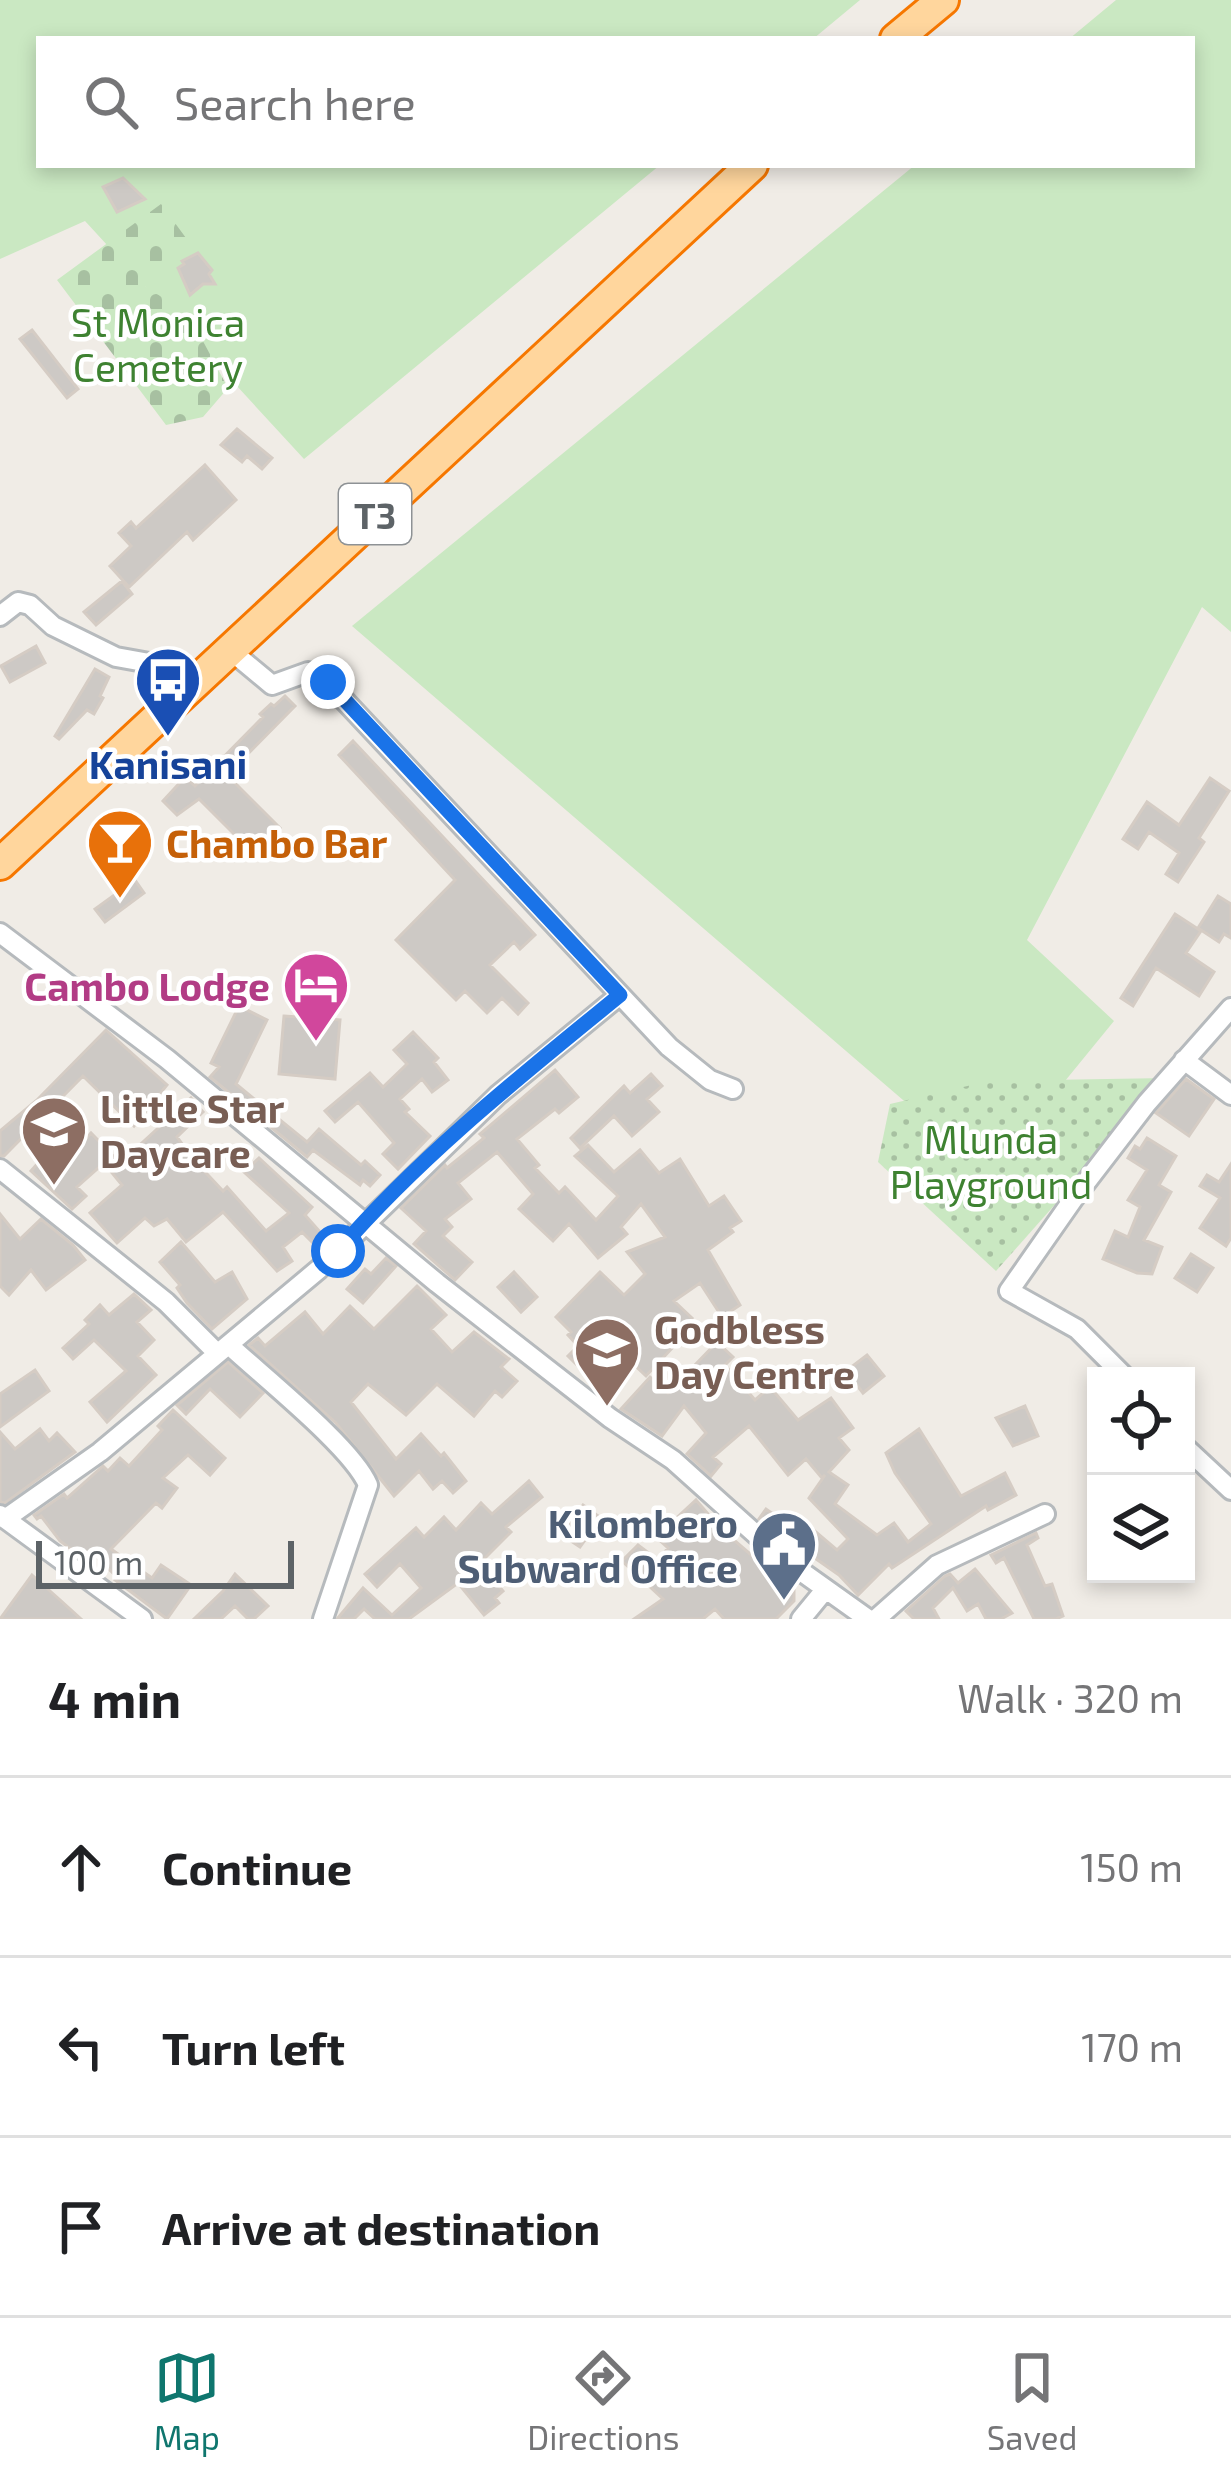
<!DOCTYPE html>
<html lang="en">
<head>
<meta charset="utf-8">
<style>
	body { margin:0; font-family:"Exo 2",sans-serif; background:#f6f6f6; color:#202124 }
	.controls { position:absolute; right:36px; bottom:36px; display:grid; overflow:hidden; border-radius:0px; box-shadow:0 6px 18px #0003 }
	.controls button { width:108px; height:108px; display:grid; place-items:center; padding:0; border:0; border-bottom:3px solid #e0e0e0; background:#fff; color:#202124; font:60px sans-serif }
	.scale { position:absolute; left:36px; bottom:30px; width:258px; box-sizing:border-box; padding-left:12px; border:6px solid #5d6367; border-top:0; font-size:33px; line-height:42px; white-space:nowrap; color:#5d6367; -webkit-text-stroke:9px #fff; paint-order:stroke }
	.stop { position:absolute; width:36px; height:36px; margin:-27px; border:9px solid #1a73e8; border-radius:50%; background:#fff }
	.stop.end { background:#1a73e8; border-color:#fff; box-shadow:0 3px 12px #0008 }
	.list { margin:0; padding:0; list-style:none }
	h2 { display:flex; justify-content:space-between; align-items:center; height:156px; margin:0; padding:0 48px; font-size:51px }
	h2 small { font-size:39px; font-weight:400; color:#757577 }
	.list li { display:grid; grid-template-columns:78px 1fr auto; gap:36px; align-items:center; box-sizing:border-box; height:180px; padding:0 48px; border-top:3px solid #e0e0e0 }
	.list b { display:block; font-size:45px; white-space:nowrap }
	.list em { font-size:39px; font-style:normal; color:#757577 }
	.icon { flex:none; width:66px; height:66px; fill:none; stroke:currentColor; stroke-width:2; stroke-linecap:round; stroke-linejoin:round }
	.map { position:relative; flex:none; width:1231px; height:1619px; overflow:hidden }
	.search { position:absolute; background:#fff; box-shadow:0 6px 18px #0003; left:36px; right:36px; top:36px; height:132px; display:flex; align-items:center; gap:30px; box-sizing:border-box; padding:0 42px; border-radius:0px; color:#757577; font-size:45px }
	.sheet { height:696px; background:#fff }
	nav { display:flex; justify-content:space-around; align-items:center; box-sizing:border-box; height:168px; border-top:3px solid #e0e0e0; background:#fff; font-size:33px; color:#757577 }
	nav a { display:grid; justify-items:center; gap:6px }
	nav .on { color:#0f766e }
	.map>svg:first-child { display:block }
</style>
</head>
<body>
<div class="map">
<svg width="1231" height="1619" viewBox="0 0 1231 1619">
	<defs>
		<pattern id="cemetery-stones" width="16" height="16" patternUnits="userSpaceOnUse" patternTransform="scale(3)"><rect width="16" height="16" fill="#cae8c2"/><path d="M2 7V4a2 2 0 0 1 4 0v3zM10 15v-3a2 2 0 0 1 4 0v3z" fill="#a7c0a1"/></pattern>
		<pattern id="park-dots" width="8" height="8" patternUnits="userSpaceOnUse" patternTransform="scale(3)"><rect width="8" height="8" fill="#cae8c2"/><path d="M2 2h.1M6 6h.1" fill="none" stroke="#a7c0a1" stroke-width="1.8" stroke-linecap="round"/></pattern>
	</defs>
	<rect width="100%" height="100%" fill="#f0ece6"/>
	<path fill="#cae8c2" d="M0,0H860L813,39H39V165H660L304,459L85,221L0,259Z
		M1116,0H1231V632L1202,607L1027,940L1114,1021L989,1174L352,626L915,165H1192V39H1069Z"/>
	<path fill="url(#cemetery-stones)" d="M161,204L186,238L158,264L145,286L189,315L228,388L203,417L166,425L57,280Z"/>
	<path fill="url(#park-dots)" d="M1167,1078L996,1271L878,1162L890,1104L989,1081Z"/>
	<path fill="#cdc9c5" stroke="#d5ccc4" stroke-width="3" d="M123,178L145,199L117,212L103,187Z
		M198,253L212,270L209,274L215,284H203L190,295L178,268L184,264L182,261Z
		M32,330L78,389L67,398L20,339Z
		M237,429L272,458L262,469L247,456L242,462L221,445Z
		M205,465L236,500L193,540L187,532L129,587L110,566L131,546L119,533L131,522L136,528Z
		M122,581L132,594L96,625L84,612Z
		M36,646L45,663L10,682L1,666Z
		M95,669L109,677L100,696L103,698L94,714L87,710L59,739L55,736Z
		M285,696L295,706L227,775L280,828L268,840L262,834L248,848L199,799L177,815L163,801L185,777L195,786L263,717L260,714L271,704L274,706Z
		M353,741L535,935L520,949L514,942L490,965L528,1003L518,1014L502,998L487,1013L465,991L456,1000L396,940L455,880L339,755Z
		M1210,778L1229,791L1199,838L1204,842L1178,882L1166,874L1179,853L1149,832L1138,849L1123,839L1147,802L1179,825Z
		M135,880L144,893L105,922L95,909Z
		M1218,896L1231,904V938L1224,934L1219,942L1198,928Z
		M1175,914L1201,931L1186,953L1214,972L1199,996L1156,968L1133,1006L1121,998Z
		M239,1006L267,1020L236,1084L307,1142L319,1129L361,1165L365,1161L380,1175L370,1186L363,1180L360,1185L313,1150L307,1157L210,1077L219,1067L211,1063Z
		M284,1016L340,1020L335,1079L279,1074Z
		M106,1030L167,1085L134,1126L83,1076L4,1156H0V1131L37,1100Z
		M413,1032L438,1058L434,1062L448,1080L432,1092L422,1079L400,1099L409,1109L405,1112L430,1136L398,1169L383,1154L394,1143L358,1102L335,1122L325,1111L370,1073L383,1087L407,1064L394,1050Z
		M555,1070L578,1097L559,1113L555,1109L517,1139L539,1165L535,1168L559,1193L565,1187L596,1220L618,1196L575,1156L588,1145L614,1172L640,1150L659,1173L680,1159L709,1206L724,1196L741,1221L730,1228L733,1232L708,1250L740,1305L722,1317L700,1283L674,1301L692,1318L671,1342L675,1345L646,1376L612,1344L584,1372L568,1356L578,1346L568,1335L571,1332L556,1317L600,1272L624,1295L645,1274L627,1252L665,1237L641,1204L621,1227L627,1234L598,1258L569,1224L553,1241L519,1209L533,1194L497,1152L458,1183L471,1199L445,1219L452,1227L443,1236L472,1262L455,1280L414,1244L426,1231L401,1208L445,1165L447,1168L484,1138L480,1134Z
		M651,1074L662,1086L647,1099L659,1112L632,1136L614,1116L580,1148L571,1138L624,1086L630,1093Z
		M1186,1079L1214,1099L1189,1136L1156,1113Z
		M191,1098L203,1112L177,1137L193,1159L223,1191L227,1187L266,1231L289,1213L244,1172L259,1158L312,1207L305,1215L328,1241L320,1250L302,1232L283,1247L292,1261L277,1271L223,1212L186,1242L167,1219L154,1226L145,1218L117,1243L90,1213L122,1185L104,1163L77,1187L86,1196L72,1209L31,1171L45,1155L53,1162L71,1146L75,1150L91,1133L120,1163Z
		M1147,1138L1176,1156L1159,1185L1171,1192L1144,1240L1162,1247L1152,1274L1137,1273L1103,1259L1115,1231L1128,1237L1140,1207L1128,1200L1147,1170L1128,1158L1135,1146L1140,1149Z
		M1231,1164V1238L1226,1246L1200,1228L1220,1198L1200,1186L1207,1175L1219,1182Z
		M0,1214L20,1239L41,1219L73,1245L85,1260L46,1290L31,1270L9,1295L0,1286Z
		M181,1242L215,1282L232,1272L247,1299L212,1329L187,1303L177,1288L180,1285L160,1262Z
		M1191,1254L1213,1268L1197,1292L1175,1278Z
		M386,1258L396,1266L363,1303L347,1289L365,1269L371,1274Z
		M514,1272L537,1297L521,1312L498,1287Z
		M417,1286L446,1315L431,1329L452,1352L474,1332L509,1359L501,1367L517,1381L502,1397L495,1391L474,1416L437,1384L406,1415L368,1384L351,1402L396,1459L421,1434L441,1456L444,1453L466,1481L453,1493L442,1481L433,1489L419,1471L394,1496L336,1423L249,1345L258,1338L265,1346L305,1312L323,1334L350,1306L374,1329Z
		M134,1294L151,1310L137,1322L154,1340L138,1356L156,1375L107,1422L90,1402L126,1371L94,1340L73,1359L63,1348L89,1324L85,1320L100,1305L109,1315Z
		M717,1342L733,1357L725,1365L755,1400L770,1387L798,1420L831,1398L853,1428L839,1438L849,1450L829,1472L848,1485L835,1504L877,1535L894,1523L908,1542L931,1524L895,1473L886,1453L919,1429L961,1496L1005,1473L1016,1495L988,1510L986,1506L892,1568L889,1564L858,1595L839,1575L759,1519L766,1509L789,1525L796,1515L837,1550L848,1539L809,1498L825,1475L822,1478L806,1459L788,1475L749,1426L713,1457L721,1464L711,1476L687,1454L706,1433L684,1406L662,1436L621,1409L650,1377L668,1393Z
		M867,1355L884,1376L863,1393L846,1371Z
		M228,1362L263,1393L240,1417L210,1389L186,1414L177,1405Z
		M35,1370L49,1391L0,1427V1394Z
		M1025,1406L1038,1436L1013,1446L996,1418Z
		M173,1410L225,1458L210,1475L188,1455L163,1478L177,1488L162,1508L156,1503L111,1549L152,1578L161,1565L191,1585L167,1619L115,1580L117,1577L94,1555L89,1562L60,1541L41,1516L37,1519L34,1515L64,1494L67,1498L103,1466L108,1471L120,1458L129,1466L162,1430L158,1426Z
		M40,1429L49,1441L57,1433L75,1452L5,1503L0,1502V1432L15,1449Z
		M529,1481L542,1497L506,1527L511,1532L480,1563L503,1591L495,1598L499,1603L484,1615L458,1583L409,1619H375L364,1609L354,1619H337L363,1588L392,1615L421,1588L400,1564L377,1587L365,1574L416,1528L424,1537L444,1517L456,1530L481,1503L492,1514Z
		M696,1500L721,1529L756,1559L760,1556L794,1590V1601L776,1619H724L715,1609L703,1619H634L663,1599L622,1561L638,1545L658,1560L668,1548L656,1537Z
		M583,1505L601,1518L580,1547L562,1535Z
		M1036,1533L1038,1538L1027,1545L1045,1586L1052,1584L1063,1616L1056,1619H1034L1004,1558L996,1563L991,1555Z
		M975,1569L1012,1613L1001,1619H986L978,1604L967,1611L953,1588L933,1608L939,1619H914L906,1611L945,1576L950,1574L958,1583Z
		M235,1574L268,1606L254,1619H248L235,1606L221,1619H194L223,1591Z
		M32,1575L59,1599L81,1619H0Z"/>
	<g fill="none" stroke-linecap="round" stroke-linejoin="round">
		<g stroke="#b6babd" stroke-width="24">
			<path id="minor" d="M0,616L18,602L30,605L53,626L116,657L205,673
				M230,650L272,685L308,672L328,683L669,1047L710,1080L733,1089
				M0,933L167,1059L437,1283L610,1418L673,1460L781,1557L868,1619
				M1184,1060L1231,1095
				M0,1169L166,1302L217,1353
				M229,1345C262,1376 353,1448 368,1485L323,1619
				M1124,1376L1077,1329L1009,1291L1074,1198L1147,1103L1231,1008
				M1186,1448L1231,1490
				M0,1515L142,1619
				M5,1519L100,1452L319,1269L498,1095L620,995
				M801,1619L824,1591
				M876,1619L937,1565L1045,1514"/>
		</g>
		<g stroke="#f67700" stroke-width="36">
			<path id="trunk" d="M896,39L943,0
				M0,864L752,165"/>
		</g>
		<use href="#minor" stroke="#fff" stroke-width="18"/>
		<use href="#trunk" stroke="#ffd69d" stroke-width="30"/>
	</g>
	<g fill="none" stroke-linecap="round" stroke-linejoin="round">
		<path stroke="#1a73e8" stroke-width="15" d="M328,682L620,995C522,1075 421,1155 338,1251"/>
	</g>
	<defs>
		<g id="bus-pin" transform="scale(3.45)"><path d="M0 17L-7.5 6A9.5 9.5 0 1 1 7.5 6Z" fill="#1a4fb4" stroke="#fff"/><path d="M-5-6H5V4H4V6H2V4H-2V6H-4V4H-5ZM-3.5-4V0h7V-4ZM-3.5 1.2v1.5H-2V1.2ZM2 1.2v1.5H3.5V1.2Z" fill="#fff"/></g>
		<g id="bar-pin" transform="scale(3.45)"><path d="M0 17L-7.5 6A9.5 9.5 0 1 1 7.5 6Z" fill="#e8710a" stroke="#fff"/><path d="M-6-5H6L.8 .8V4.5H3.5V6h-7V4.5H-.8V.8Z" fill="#fff"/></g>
		<g id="hotel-pin" transform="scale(3.45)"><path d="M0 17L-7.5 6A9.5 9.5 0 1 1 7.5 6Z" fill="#d1479c" stroke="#fff"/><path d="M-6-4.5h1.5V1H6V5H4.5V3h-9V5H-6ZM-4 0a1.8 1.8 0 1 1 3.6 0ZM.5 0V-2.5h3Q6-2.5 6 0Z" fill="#fff"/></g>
		<g id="school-pin" transform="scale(3.45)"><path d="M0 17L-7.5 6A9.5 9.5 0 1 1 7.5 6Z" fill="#8d6e63" stroke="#fff"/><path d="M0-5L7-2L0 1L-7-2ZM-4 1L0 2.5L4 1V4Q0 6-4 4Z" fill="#fff"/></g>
		<g id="civic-pin" transform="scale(3.45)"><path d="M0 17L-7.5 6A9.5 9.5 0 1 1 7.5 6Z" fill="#5c6f8a" stroke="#fff"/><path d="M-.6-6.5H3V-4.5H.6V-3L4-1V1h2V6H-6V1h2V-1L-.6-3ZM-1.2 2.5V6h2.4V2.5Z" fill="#fff"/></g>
	</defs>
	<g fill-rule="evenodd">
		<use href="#bus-pin" x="168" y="680"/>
		<use href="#bar-pin" x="120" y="842"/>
		<use href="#hotel-pin" x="316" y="985"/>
		<use href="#school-pin" x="54" y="1129"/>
		<use href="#school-pin" x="607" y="1350"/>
		<use href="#civic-pin" x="784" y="1544"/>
	</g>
	<g text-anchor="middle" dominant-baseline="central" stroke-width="9" stroke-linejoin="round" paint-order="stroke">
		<rect fill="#fff" stroke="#8e9295" stroke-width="3" x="339" y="484" width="72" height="60" rx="9"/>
		<g font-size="36" font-weight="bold" fill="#5d6367">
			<text x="375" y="514">T3</text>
		</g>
		<g font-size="39" fill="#3e8231" stroke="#fff">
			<text x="158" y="321">St Monica<tspan x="158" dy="45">Cemetery</tspan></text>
			<text x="991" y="1138">Mlunda<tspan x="991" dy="45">Playground</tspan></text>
		</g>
		<g font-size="39" font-weight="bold" fill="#164399" stroke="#fff">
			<text x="168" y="763">Kanisani</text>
		</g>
		<g font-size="39" font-weight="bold" fill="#c56008" stroke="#fff" text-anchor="start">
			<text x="166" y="842">Chambo Bar</text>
		</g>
		<g font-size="39" font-weight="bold" fill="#b23c85" stroke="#fff" text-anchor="end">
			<text x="270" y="985">Cambo Lodge</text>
		</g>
		<g font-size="39" font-weight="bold" fill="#785e54" stroke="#fff" text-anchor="start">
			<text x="100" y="1107">Little Star<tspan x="100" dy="45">Daycare</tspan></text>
			<text x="654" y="1328">Godbless<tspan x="654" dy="45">Day Centre</tspan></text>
		</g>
		<g font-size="39" font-weight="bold" fill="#4e5e75" stroke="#fff" text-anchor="end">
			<text x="738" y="1522">Kilombero<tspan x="738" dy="45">Subward Office</tspan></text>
		</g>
	</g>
</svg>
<div class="controls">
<button><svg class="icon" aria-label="locate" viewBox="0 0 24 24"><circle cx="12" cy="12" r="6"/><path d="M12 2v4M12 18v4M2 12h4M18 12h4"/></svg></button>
<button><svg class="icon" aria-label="layers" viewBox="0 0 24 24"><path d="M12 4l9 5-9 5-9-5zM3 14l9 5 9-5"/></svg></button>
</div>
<div class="scale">100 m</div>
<div class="stop" style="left:338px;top:1251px"></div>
<div class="stop end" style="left:328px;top:682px"></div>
<div class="search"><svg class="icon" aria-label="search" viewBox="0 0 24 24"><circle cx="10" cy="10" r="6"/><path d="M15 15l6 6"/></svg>Search here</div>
</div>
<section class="sheet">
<h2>4 min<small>Walk · 320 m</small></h2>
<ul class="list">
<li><svg class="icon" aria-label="ahead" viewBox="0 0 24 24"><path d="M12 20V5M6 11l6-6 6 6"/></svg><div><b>Continue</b></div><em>150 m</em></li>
<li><svg class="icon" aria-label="left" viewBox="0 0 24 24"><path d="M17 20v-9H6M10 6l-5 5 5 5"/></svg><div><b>Turn left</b></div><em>170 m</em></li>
<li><svg class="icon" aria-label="arrive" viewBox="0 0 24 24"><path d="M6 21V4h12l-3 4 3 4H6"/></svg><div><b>Arrive at destination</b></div></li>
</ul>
</section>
<nav>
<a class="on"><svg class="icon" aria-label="map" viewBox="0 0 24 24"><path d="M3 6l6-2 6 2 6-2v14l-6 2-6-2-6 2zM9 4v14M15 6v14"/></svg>Map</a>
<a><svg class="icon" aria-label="directions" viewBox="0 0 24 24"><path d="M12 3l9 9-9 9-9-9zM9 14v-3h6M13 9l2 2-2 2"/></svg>Directions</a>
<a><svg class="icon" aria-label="saved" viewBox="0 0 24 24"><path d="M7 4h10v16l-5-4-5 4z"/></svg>Saved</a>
</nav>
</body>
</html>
